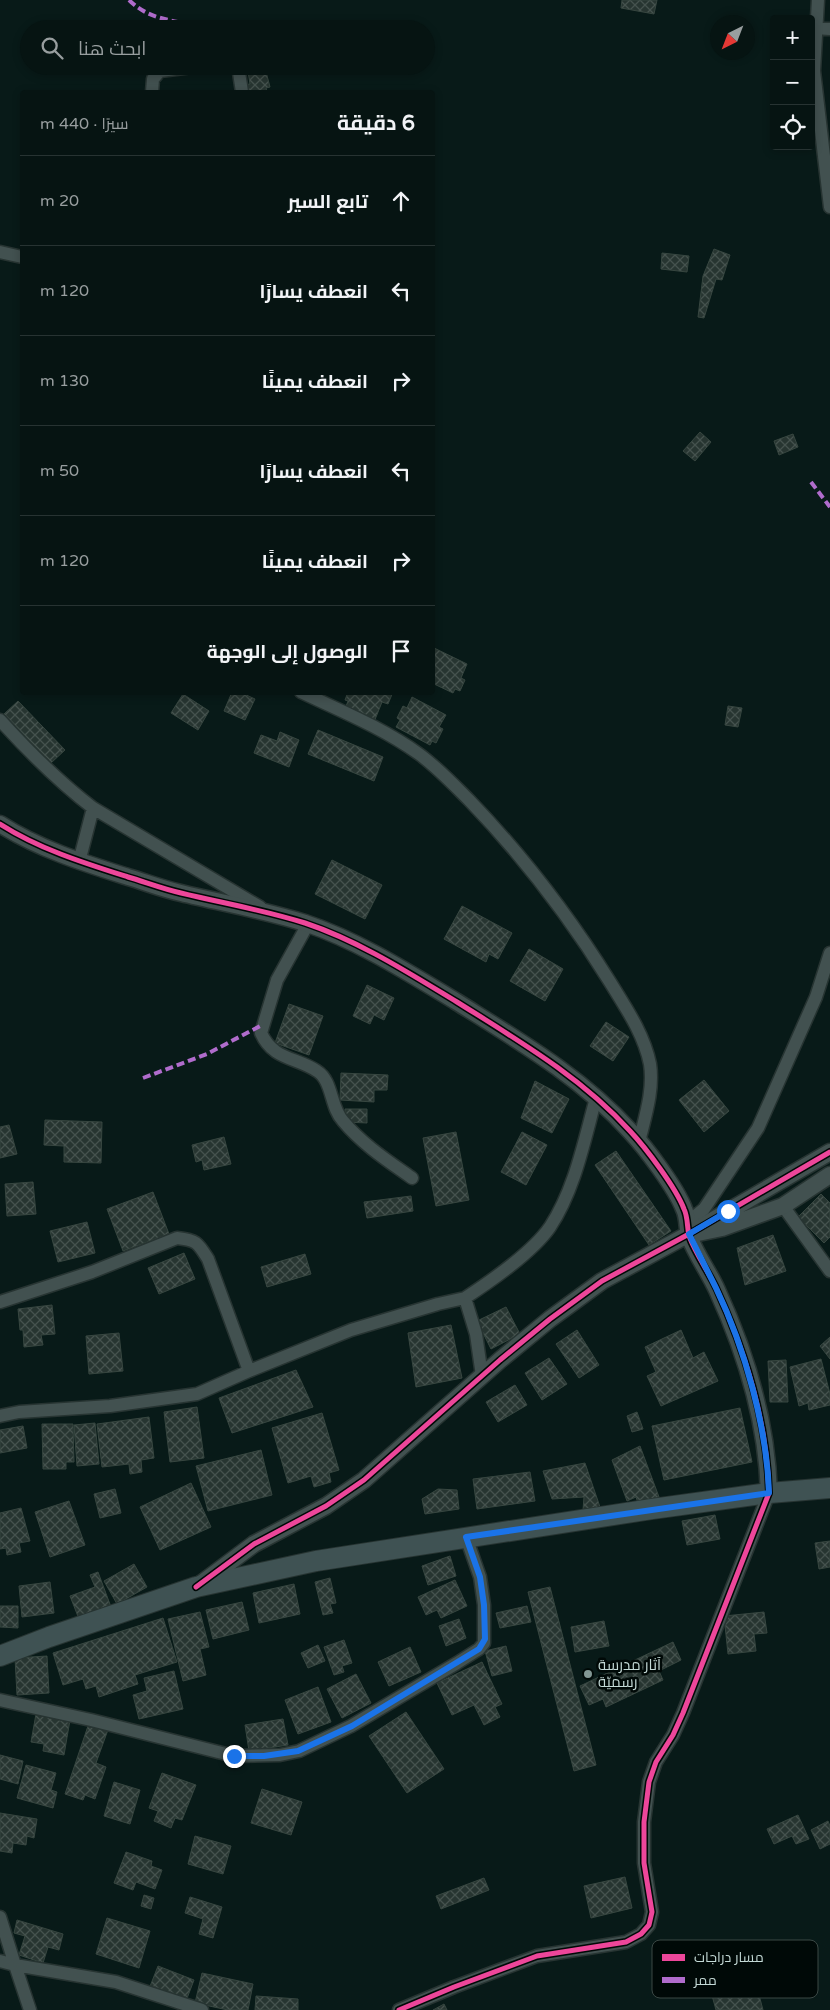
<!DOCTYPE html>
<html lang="ar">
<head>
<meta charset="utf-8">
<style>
	body { margin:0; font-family:"Varela Round",Cairo,sans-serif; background:#142120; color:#f1f3f6; direction:rtl }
	.controls { position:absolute; right:15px; top:15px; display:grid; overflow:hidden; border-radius:5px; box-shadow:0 2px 8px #0003 }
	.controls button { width:45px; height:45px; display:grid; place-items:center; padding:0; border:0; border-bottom:1px solid #273332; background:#061412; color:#f1f3f6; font:25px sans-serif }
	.compass { position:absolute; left:710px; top:15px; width:45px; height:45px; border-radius:50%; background:#061412; box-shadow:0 2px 8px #0003; rotate:222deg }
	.stop { position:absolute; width:15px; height:15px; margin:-11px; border:4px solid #1a73e8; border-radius:50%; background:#fff }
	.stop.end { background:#1a73e8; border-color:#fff; box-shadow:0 1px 5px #0008 }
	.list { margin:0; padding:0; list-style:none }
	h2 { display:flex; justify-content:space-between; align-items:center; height:65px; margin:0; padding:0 20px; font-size:21px }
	h2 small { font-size:16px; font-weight:400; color:#989e9f }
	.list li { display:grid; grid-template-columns:32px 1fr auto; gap:15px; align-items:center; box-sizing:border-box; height:90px; padding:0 20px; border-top:1px solid #273332 }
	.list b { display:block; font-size:19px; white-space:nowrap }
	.list em { font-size:16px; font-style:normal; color:#989e9f }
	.icon { flex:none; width:28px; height:28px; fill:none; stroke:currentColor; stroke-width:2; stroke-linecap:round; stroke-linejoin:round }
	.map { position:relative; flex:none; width:830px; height:2010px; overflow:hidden; direction:ltr }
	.search { position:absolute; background:#061412; box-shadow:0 2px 8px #0003; left:20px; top:20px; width:415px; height:55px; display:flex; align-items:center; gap:12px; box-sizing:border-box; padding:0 18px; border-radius:28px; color:#989e9f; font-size:19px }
	.panel { position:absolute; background:#061412; box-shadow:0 2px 8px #0003; left:20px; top:90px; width:415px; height:605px; border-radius:5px; direction:rtl }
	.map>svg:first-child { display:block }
</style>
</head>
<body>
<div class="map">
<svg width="830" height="2010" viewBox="0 0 830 2010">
	<defs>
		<pattern id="building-cross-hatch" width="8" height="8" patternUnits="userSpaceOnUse" patternTransform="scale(1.25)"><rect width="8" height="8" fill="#273531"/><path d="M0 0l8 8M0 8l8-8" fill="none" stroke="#45524e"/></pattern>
	</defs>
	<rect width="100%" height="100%" fill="#081a18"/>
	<path fill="url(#building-cross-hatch)" stroke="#374640" d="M622,0H657L654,14L621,8Z
		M265,68L270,87L266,88L267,92H247L245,85L250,84L248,71Z
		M714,249L730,255L722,280L716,279L704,318L698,317L703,276Z
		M662,253L689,256L687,272L661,269Z
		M700,432L711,442L695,461L683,451Z
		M793,434L798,447L779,455L774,441Z
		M432,647L467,664L461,678L465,680L460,691L455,689L453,693L432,683Z
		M232,692H240L255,699L245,720L224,711Z
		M348,692H393L388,704L382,702L374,722L345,709L348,701L345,700Z
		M183,694L209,711L198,730L171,713Z
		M412,697L446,715L439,727L443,729L436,743L432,741L430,745L396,727L400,720L397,718L403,706L407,708Z
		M18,701L65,750L51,763L4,714Z
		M728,706L742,708L738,727L725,725Z
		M318,730L383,757L374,781L308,754Z
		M280,732L299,740L289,767L254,753L261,735L277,741Z
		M332,860L382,885L365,919L315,894Z
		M462,906L512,933L498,959L489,954L486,962L444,939Z
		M529,949L563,969L545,1001L510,981Z
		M367,985L394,998L384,1020L374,1015L370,1024L353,1016Z
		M289,1004L323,1016L309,1055L275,1043Z
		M606,1022L629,1037L613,1061L590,1046Z
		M341,1073L388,1075L387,1090H374V1102L340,1100Z
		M704,1080L729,1111L704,1132L679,1100Z
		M535,1081L569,1099L552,1133L521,1118Z
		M345,1109H367V1123L345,1122Z
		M45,1120L102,1122L101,1163L64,1162V1146L44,1145Z
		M9,1125L17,1154L0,1158V1127Z
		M456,1132L469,1200L436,1206L423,1138Z
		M522,1132L547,1145L526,1185L501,1172Z
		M224,1137L231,1164L204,1170L202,1160L196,1162L192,1145Z
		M616,1151L671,1231L649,1245L595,1165Z
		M33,1182L36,1214L7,1216L5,1184Z
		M153,1192L169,1234L123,1251L107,1209Z
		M821,1194L830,1203V1237L824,1243L798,1217Z
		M411,1196L413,1211L367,1218L364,1202Z
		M87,1222L95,1253L58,1262L50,1231Z
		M773,1235L786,1271L745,1285L737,1248Z
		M184,1253L195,1279L159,1294L148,1268Z
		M305,1254L311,1274L267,1287L261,1267Z
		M52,1305L55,1334L41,1335L43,1345L24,1347L23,1330H20L18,1309Z
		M506,1307L520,1334L491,1349L477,1321Z
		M451,1325L462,1378L416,1387L408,1333Z
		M577,1330L599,1365L579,1378L556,1344Z
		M681,1330L693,1358L704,1352L718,1381L661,1406L647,1376L656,1372L645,1347Z
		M119,1333L123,1371L89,1374L86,1336Z
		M830,1337V1359L820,1346Z
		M549,1358L567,1384L542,1400L525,1373Z
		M821,1359L830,1394V1405L809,1410L808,1403L799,1406L790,1367Z
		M786,1360L788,1402H770L768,1361Z
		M296,1370L313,1407L232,1433L219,1398Z
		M515,1385L527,1405L498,1422L486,1402Z
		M197,1407L204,1458L170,1462L164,1412Z
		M740,1408L752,1462L664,1480L652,1426Z
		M637,1412L643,1429L632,1432L627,1416Z
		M322,1413L339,1470L329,1473L331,1482L314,1487L311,1476L288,1483L272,1428Z
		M149,1417L154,1458L141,1460L142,1472L130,1474L129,1464L102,1467L97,1424Z
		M95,1423L99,1464L77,1466L74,1425Z
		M42,1424H73L74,1462H66V1469H43Z
		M23,1426L27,1448L0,1453V1430Z
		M640,1446L659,1497L638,1503L636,1497L627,1501L612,1460Z
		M261,1450L272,1495L208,1511L196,1466Z
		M585,1463L600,1507L583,1510L584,1497L552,1499L543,1471Z
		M530,1472L535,1501L477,1509L473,1479Z
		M191,1483L211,1527L160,1550L140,1507Z
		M115,1489L121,1513L100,1518L94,1494Z
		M438,1489L457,1490L459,1509L425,1514L422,1499Z
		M69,1501L85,1545L50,1557L35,1512Z
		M21,1508L30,1541L19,1543L21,1552L7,1555L6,1548L0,1549V1513Z
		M715,1515L720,1539L687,1545L682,1521Z
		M830,1541V1567L819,1569L815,1543Z
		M450,1556L456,1576L428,1585L422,1566Z
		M134,1564L147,1587L117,1604L104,1581Z
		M98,1572L111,1607L79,1619L70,1596L95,1587L90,1575Z
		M330,1578L336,1603L330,1604L333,1613L323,1615L315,1582Z
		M455,1580L467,1606L441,1618L437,1610L426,1615L418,1597Z
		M50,1582L54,1613L22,1617L19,1586Z
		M294,1584L300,1614L259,1623L253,1593Z
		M550,1587L596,1765L574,1771L528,1592Z
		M242,1602L249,1630L213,1639L206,1610Z
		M0,1606H18V1628L0,1627Z
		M527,1606L531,1622L500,1628L496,1613Z
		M200,1612L209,1647L200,1649L206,1675L183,1681L168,1619Z
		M764,1612L767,1633L754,1634L756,1651L728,1654L724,1616Z
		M163,1618L177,1662L135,1675L138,1684L99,1697L96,1686L86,1689L83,1679L63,1685L53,1653Z
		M459,1619L466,1638L446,1646L439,1626Z
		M604,1621L609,1646L575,1652L571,1627Z
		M344,1640L352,1663L342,1666L344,1672L334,1675L324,1647Z
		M673,1642L681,1660L659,1671L663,1680L606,1707L603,1699L589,1705L580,1686Z
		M318,1645L325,1661L308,1668L301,1653Z
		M506,1646L512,1671L492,1676L485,1651Z
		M410,1647L421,1672L389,1686L378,1662Z
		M47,1656L49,1693L17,1695L15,1658Z
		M482,1662L502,1704L495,1707L500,1717L484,1725L474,1705L452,1715L437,1683Z
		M174,1671L183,1709L139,1719L133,1695L147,1691L144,1678Z
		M356,1674L371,1703L342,1718L327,1689Z
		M318,1687L331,1722L298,1734L285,1700Z
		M406,1712L444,1769L407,1793L369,1736Z
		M36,1714L70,1720L64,1755L43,1751L44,1744L31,1742Z
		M283,1719L288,1745L249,1751L245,1725Z
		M90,1720L109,1727L96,1763L106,1767L95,1799L85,1795L83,1800L65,1794Z
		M0,1755L23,1761L18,1784L0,1779Z
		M26,1765L56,1773L51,1790L57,1792L53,1808L17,1798Z
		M162,1773L196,1785L182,1820L175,1818L171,1828L154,1821L158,1811L149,1808Z
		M114,1782L140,1790L130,1824L104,1816Z
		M262,1789L302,1802L291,1835L251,1823Z
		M0,1813L37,1819L34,1838L27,1836L26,1845L13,1843L12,1853L0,1851Z
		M798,1815L809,1839L796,1844L792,1836L774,1844L767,1829Z
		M828,1821L830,1826V1844L820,1849L811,1830Z
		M195,1836L231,1846L223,1874L188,1864Z
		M126,1852L152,1861L151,1866L162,1870L155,1889L136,1882L133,1890L114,1883Z
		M625,1877L632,1908L591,1918L584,1886Z
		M484,1878L489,1890L441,1909L436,1896Z
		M144,1895L154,1898L151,1909L141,1906Z
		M190,1897L222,1907L213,1938L199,1934L203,1919L185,1913Z
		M107,1918L150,1931L139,1968L96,1954Z
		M17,1920L63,1934L59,1950L48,1947L43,1963L19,1955L25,1936L14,1933Z
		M158,1966L194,1980L186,2001L149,1989Z
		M202,1973L253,1984L248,2010H228L195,2003Z
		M754,1976L763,2010H716L710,1988Z
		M256,1996L298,1999V2010H255Z
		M444,2004L447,2010H433Z"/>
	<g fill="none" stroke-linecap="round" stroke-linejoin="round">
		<g stroke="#273432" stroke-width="15">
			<path id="minor" d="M818,0L814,71L830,207
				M815,28L830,29
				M238,66L242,92
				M152,92L153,79L160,71L200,66
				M0,252L22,257
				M301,692C341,711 383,728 419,754C437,767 453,784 469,800C523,856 569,916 610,982C626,1008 644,1034 650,1064C654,1090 645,1117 639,1142
				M0,720C29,752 59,782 93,808L260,907
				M79,862L93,808
				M308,924L277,980L261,1033C273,1060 296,1057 317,1071C333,1081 330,1107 343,1121C362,1144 388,1161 412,1178
				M783,1206L830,1271
				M688,1222L704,1209L758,1128L816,997L830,953
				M465,1298C491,1281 532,1253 550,1227C575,1189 584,1141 596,1098
				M0,1302L92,1272L177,1238C197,1240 198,1243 208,1259L249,1371
				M0,1416L19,1412L110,1406L197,1394L249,1371L351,1330L438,1304L465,1298L476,1334L482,1376
				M0,1700L91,1720L234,1756L280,1755L299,1751L351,1726L457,1663L479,1649L484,1643V1605L480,1577L466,1537
				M0,1917L15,1965L116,1982L202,2010
				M0,1961L15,1965L30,2010
				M399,2010L454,1987L537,1956L626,1942L641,1934L649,1925L652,1912L644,1863V1822L649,1782L656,1762L673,1735L683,1713L769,1493"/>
		</g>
		<g stroke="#273432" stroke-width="19">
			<path id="tertiary" d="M0,824C39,849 84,863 128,877C145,882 163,889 181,893C222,903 264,910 305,923C359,941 409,973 457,1002C519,1041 581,1077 630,1131C646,1148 676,1188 684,1209C688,1217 687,1227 689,1236C696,1255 709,1272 717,1290C746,1353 767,1424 769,1493
				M698,1233L722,1228L783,1206L830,1175
				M198,1586L254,1544L326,1506L364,1480L500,1360L550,1319L602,1281L689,1234L830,1152"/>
		</g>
		<g stroke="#273432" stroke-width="22">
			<path id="primary" d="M0,1656L49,1637L196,1587L316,1561L652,1509L769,1493L830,1488"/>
		</g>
		<use href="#minor" stroke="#425150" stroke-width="12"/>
		<use href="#tertiary" stroke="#425150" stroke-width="16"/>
		<use href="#primary" stroke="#3f5253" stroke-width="20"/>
		<path stroke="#b06ccc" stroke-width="4" stroke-dasharray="8 4" stroke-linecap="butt" d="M129,0C152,23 179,19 206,29
			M811,482L830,507
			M143,1078L207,1054L262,1025"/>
		<g stroke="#000907" stroke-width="8">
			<path id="cycleway" d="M0,824C39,849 84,863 128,877C145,882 163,889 181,893C222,903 264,910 305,923C359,941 409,973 457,1002C519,1041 581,1077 630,1131C646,1148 676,1188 684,1209C688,1217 687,1227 689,1236C696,1255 709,1272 717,1290C746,1353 767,1424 769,1493L683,1713L673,1735L656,1762L649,1782L644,1822V1863L652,1912L649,1925L641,1934L626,1942L537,1956L454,1987L399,2010
				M196,1587L254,1544L326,1506L364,1480L500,1360L550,1319L602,1281L689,1234L830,1152"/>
		</g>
		<use href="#cycleway" stroke="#ed469a" stroke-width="5"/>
	</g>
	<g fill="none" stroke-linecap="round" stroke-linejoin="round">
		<path stroke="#1a73e8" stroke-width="6" d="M234,1756H264L298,1751L352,1726L479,1649L485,1639L484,1605L480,1577L466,1537L769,1493C767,1428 745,1348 716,1288C707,1270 698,1252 689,1234L728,1211"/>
	</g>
	<circle fill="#829794" stroke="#000907" stroke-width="2" cx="588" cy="1674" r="5"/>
	<g text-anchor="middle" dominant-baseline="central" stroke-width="5" stroke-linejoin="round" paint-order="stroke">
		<g font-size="15" fill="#c4dad7" stroke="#000907" text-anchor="start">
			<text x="598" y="1665">آثار مدرسة<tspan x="598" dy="17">رسميّة</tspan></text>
		</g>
	</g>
	<rect x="652" y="1940" width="166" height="58" rx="8" fill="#000907" stroke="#3b4845" stroke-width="1"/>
	<rect x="662" y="1954" width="23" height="7" fill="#ed469a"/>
	<rect x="662" y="1977" width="23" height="6" fill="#b06ccc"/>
	<g font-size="14" fill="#c4dad7">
		<text x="694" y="1962">مسار دراجات</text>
		<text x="694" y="1985">ممر</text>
	</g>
</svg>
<div class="controls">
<button>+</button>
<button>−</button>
<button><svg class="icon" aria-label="locate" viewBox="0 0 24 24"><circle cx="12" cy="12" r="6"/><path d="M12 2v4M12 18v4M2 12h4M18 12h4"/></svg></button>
</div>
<svg class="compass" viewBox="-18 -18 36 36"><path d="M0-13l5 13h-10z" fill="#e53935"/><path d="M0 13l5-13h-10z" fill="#989e9f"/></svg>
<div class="stop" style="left:728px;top:1211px"></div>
<div class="stop end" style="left:234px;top:1756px"></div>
<div class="search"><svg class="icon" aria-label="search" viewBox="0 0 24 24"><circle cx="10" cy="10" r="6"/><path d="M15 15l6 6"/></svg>ابحث هنا</div>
<section class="panel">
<h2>6 دقيقة<small>سيرًا · 440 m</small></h2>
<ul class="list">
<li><svg class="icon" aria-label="ahead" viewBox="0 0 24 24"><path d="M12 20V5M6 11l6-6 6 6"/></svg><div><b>تابع السير</b></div><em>20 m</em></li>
<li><svg class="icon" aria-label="left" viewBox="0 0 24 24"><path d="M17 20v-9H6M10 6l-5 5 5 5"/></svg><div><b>انعطف يسارًا</b></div><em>120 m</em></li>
<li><svg class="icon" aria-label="right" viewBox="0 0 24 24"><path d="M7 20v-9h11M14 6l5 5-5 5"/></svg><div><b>انعطف يمينًا</b></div><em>130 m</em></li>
<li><svg class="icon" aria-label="left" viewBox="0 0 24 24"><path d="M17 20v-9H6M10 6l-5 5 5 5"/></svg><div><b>انعطف يسارًا</b></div><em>50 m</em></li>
<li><svg class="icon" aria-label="right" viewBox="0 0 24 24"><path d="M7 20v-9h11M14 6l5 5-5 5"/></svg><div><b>انعطف يمينًا</b></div><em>120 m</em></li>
<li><svg class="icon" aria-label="arrive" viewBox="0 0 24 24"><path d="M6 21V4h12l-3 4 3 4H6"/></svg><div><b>الوصول إلى الوجهة</b></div></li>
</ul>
</section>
</div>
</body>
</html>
